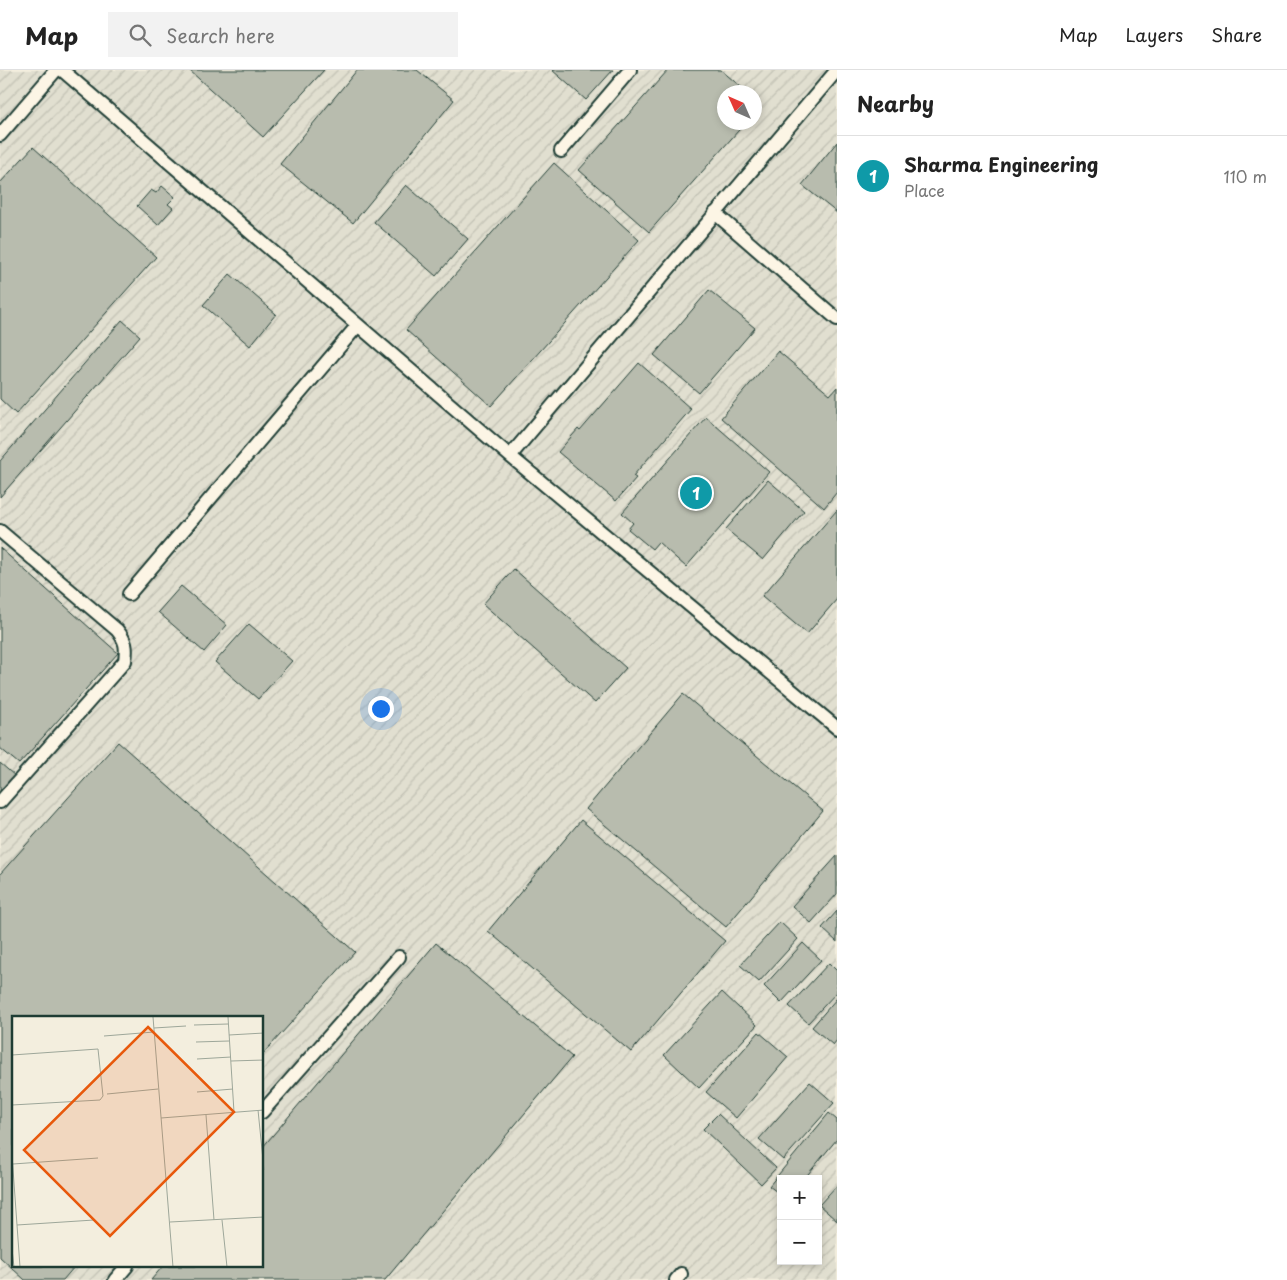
<!DOCTYPE html>
<html lang="en">
<head>
<meta charset="utf-8">
<style>
	body { margin:0; font-family:"Playpen Sans",sans-serif; background:#f2f2f2; color:#222 }
	.controls { position:absolute; right:15px; bottom:15px; display:grid; overflow:hidden; border-radius:0px; box-shadow:0 2px 8px #0003 }
	.controls button { width:45px; height:45px; display:grid; place-items:center; padding:0; border:0; border-bottom:1px solid #e0e0e0; background:#fff; color:#222; font:25px sans-serif }
	.compass { position:absolute; left:717px; top:15px; width:45px; height:45px; border-radius:50%; background:#fff; box-shadow:0 2px 8px #0003; rotate:315deg }
	.you { position:absolute; left:380px; top:638px; width:18px; height:18px; margin:-12px; border:4px solid #fff; border-radius:50%; background:#1a73e8; box-shadow:0 0 0 8px #1a73e833 }
	.badge { display:grid; place-items:center; width:32px; height:32px; border-radius:50%; background:#111827; color:#fff; font-size:16px; font-weight:700 }
	.pin { position:absolute; translate:-50% -50%; border:2px solid #fff; box-shadow:0 1px 5px #0006 }
	.list { margin:0; padding:0; list-style:none }
	h2 { display:flex; justify-content:space-between; align-items:center; height:65px; margin:0; padding:0 20px; font-size:21px }
	h2 small { font-size:16px; font-weight:400; color:#767676 }
	.list li { display:grid; grid-template-columns:32px 1fr auto; gap:15px; align-items:center; box-sizing:border-box; height:80px; padding:0 20px; border-top:1px solid #e0e0e0 }
	.list b { display:block; font-size:19px; white-space:nowrap }
	.list p { margin:0; font-size:16px; white-space:nowrap; color:#767676 }
	.list em { font-size:16px; font-style:normal; color:#767676 }
	.icon { flex:none; width:28px; height:28px; fill:none; stroke:currentColor; stroke-width:2; stroke-linecap:round; stroke-linejoin:round }
	.map { position:relative; flex:none; width:837px; height:1210px; overflow:hidden }
	header { display:flex; align-items:center; gap:30px; box-sizing:border-box; height:70px; padding:0 25px; background:#fff; border-bottom:1px solid #e0e0e0 }
	header strong { font-size:24px }
	nav { display:flex; gap:28px; margin-inline-start:auto; font-size:18px }
	.search { width:350px; height:45px; background:#f2f2f2; display:flex; align-items:center; gap:12px; box-sizing:border-box; padding:0 18px; border-radius:0px; color:#767676; font-size:19px }
	main { display:flex }
	aside { flex:1; background:#fff }
	.map>svg:first-child { display:block }
</style>
</head>
<body>
<header>
<strong>Map</strong>
<div class="search"><svg class="icon" aria-label="search" viewBox="0 0 24 24"><circle cx="10" cy="10" r="6"/><path d="M15 15l6 6"/></svg>Search here</div>
<nav><a>Map</a><a>Layers</a><a>Share</a></nav>
</header>
<main>
<div class="map">
<svg width="837" height="1210" viewBox="0 0 837 1210">
	<defs>
		<pattern id="industrial-furrows" width="10" height="10" patternUnits="userSpaceOnUse" patternTransform="scale(1.25)"><rect width="10" height="10" fill="#e1dfd0"/><path d="M-1 1l2-2M0 10L10 0M9 11l2-2" fill="none" stroke="#c1c0b3"/></pattern>
	</defs>
	<rect width="100%" height="100%" fill="#f3eede"/>
	<filter id="ink" filterUnits="userSpaceOnUse"><feTurbulence type="fractalNoise" baseFrequency=".02" numOctaves="2"/><feDisplacementMap in="SourceGraphic" scale="10" xChannelSelector="R" yChannelSelector="G"/><feConvolveMatrix kernelMatrix="1 2 1 2 8 2 1 2 1" color-interpolation-filters="sRGB"/></filter>
	<g filter="url(#ink)">
		<path fill="url(#industrial-furrows)" fill-rule="evenodd" d="M0,0H837V1210H0ZM724,22H754V52H724ZM14,948H262V1196H14ZM781,1109H818V1191H781Z"/>
		<path fill="#b8bcae" stroke="#1f3d34" d="M189,0H324L263,67Z
			M357,0H417L454,30L353,153L280,94Z
			M552,0H613L586,30Z
			M668,0H721L747,22H724V52H746L649,162L579,100Z
			M837,72V143L802,115Z
			M33,77L156,187L16,344L0,329V113Z
			M554,93L639,170L491,336L406,260Z
			M406,115L468,169L436,206L374,152Z
			M162,116L175,127L168,134L173,138L158,155L137,136L151,120L156,123Z
			M230,204L276,244L250,276L203,235Z
			M709,220L755,258L699,323L654,285Z
			M122,250L140,266L0,427V391Z
			M778,281L830,325L837,317V422L824,438L721,348Z
			M639,293L691,339L633,406L636,408L616,431L558,382L578,359L580,361Z
			M706,347L769,402L686,497L658,472L652,479L628,459L633,453L622,443Z
			M768,410L804,441L763,490L726,459Z
			M837,440V529L807,564L762,526Z
			M0,478L118,583L19,694L0,678Z
			M514,499L626,598L595,633L483,534Z
			M181,516L227,555L204,582L158,542Z
			M249,554L292,591L258,629L215,592Z
			M683,624L823,741L726,857L586,739Z
			M118,672L355,882L262,985V948H14V1196H75L63,1210H25L0,1187V804Z
			M0,693L15,706L0,723Z
			M581,750L725,871L631,982L488,861Z
			M837,786V824L811,853L792,836Z
			M837,841V872L822,858Z
			M780,852L798,869L759,912L740,895Z
			M436,873L572,987L385,1210H151L163,1196H262V1078Z
			M803,873L821,890L781,933L764,916Z
			M829,893L837,901V922L808,953L789,936Z
			M722,922L757,955L699,1018L664,985Z
			M837,928V970L833,975L812,957Z
			M759,962L788,987L736,1048L706,1022Z
			M810,1012L834,1033L783,1090L759,1069Z
			M829,1043L837,1050V1069L804,1109H781V1125L769,1116Z
			M718,1044L776,1098L761,1114L703,1059Z
			M837,1115V1151L819,1135Z"/>
		<g fill="none" stroke-linecap="round" stroke-linejoin="round">
			<g stroke="#1f3d34" stroke-width="16">
				<path id="lane" d="M62,0L510,386L837,658
					M0,65L56,0
					M561,81L630,0
					M715,143L837,249
					M510,386L837,0
					M0,461L117,560C126,571 127,577 125,591L0,732
					M129,524L358,255
					M262,1042L399,887
					M115,1210L127,1196
					M676,1210L681,1204"/>
			</g>
			<use href="#lane" stroke="#fcf5e5" stroke-width="12"/>
		</g>
	</g>
	<g transform="translate(12 946)">
		<rect width="251" height="251" fill="#f3eede"/>
		<path fill="none" stroke="#9ea79a" stroke-width="1" d="M141,1L161,251M216,1L222,96M182,9L216,8M142,12L174,10M217,19L252,17M92,20L142,16M184,26L217,25M0,39L86,33L91,80L88,84L0,89M185,43L219,41M219,45L252,44M185,76L221,73M95,78L146,73M246,94L252,154M194,99L202,204M149,102L252,94M0,139L8,251M1,148L86,142M210,204L215,251M158,206L252,201M5,209L82,204M0,233L2,251"/>
		<path fill="#e8590c" fill-opacity="0.15" stroke="#e8590c" stroke-width="2.5" d="M136,11L222,96L98,220L12,134Z"/>
		<rect width="251" height="251" fill="none" stroke="#1f3d34" stroke-width="2.5"/>
	</g>
</svg>
<div class="controls">
<button>+</button>
<button>−</button>
</div>
<svg class="compass" viewBox="-18 -18 36 36"><path d="M0-13l5 13h-10z" fill="#e53935"/><path d="M0 13l5-13h-10z" fill="#767676"/></svg>
<div class="you"></div>
<div class="pin badge" style="left:696px;top:423px;background:#0f9aa8">1</div>
</div>
<aside>
<h2>Nearby<small></small></h2>
<ul class="list">
<li><span class="badge" style="background:#0f9aa8">1</span><div><b>Sharma Engineering</b><p>Place</p></div><em>110 m</em></li>
</ul>
</aside>
</main>
</body>
</html>
